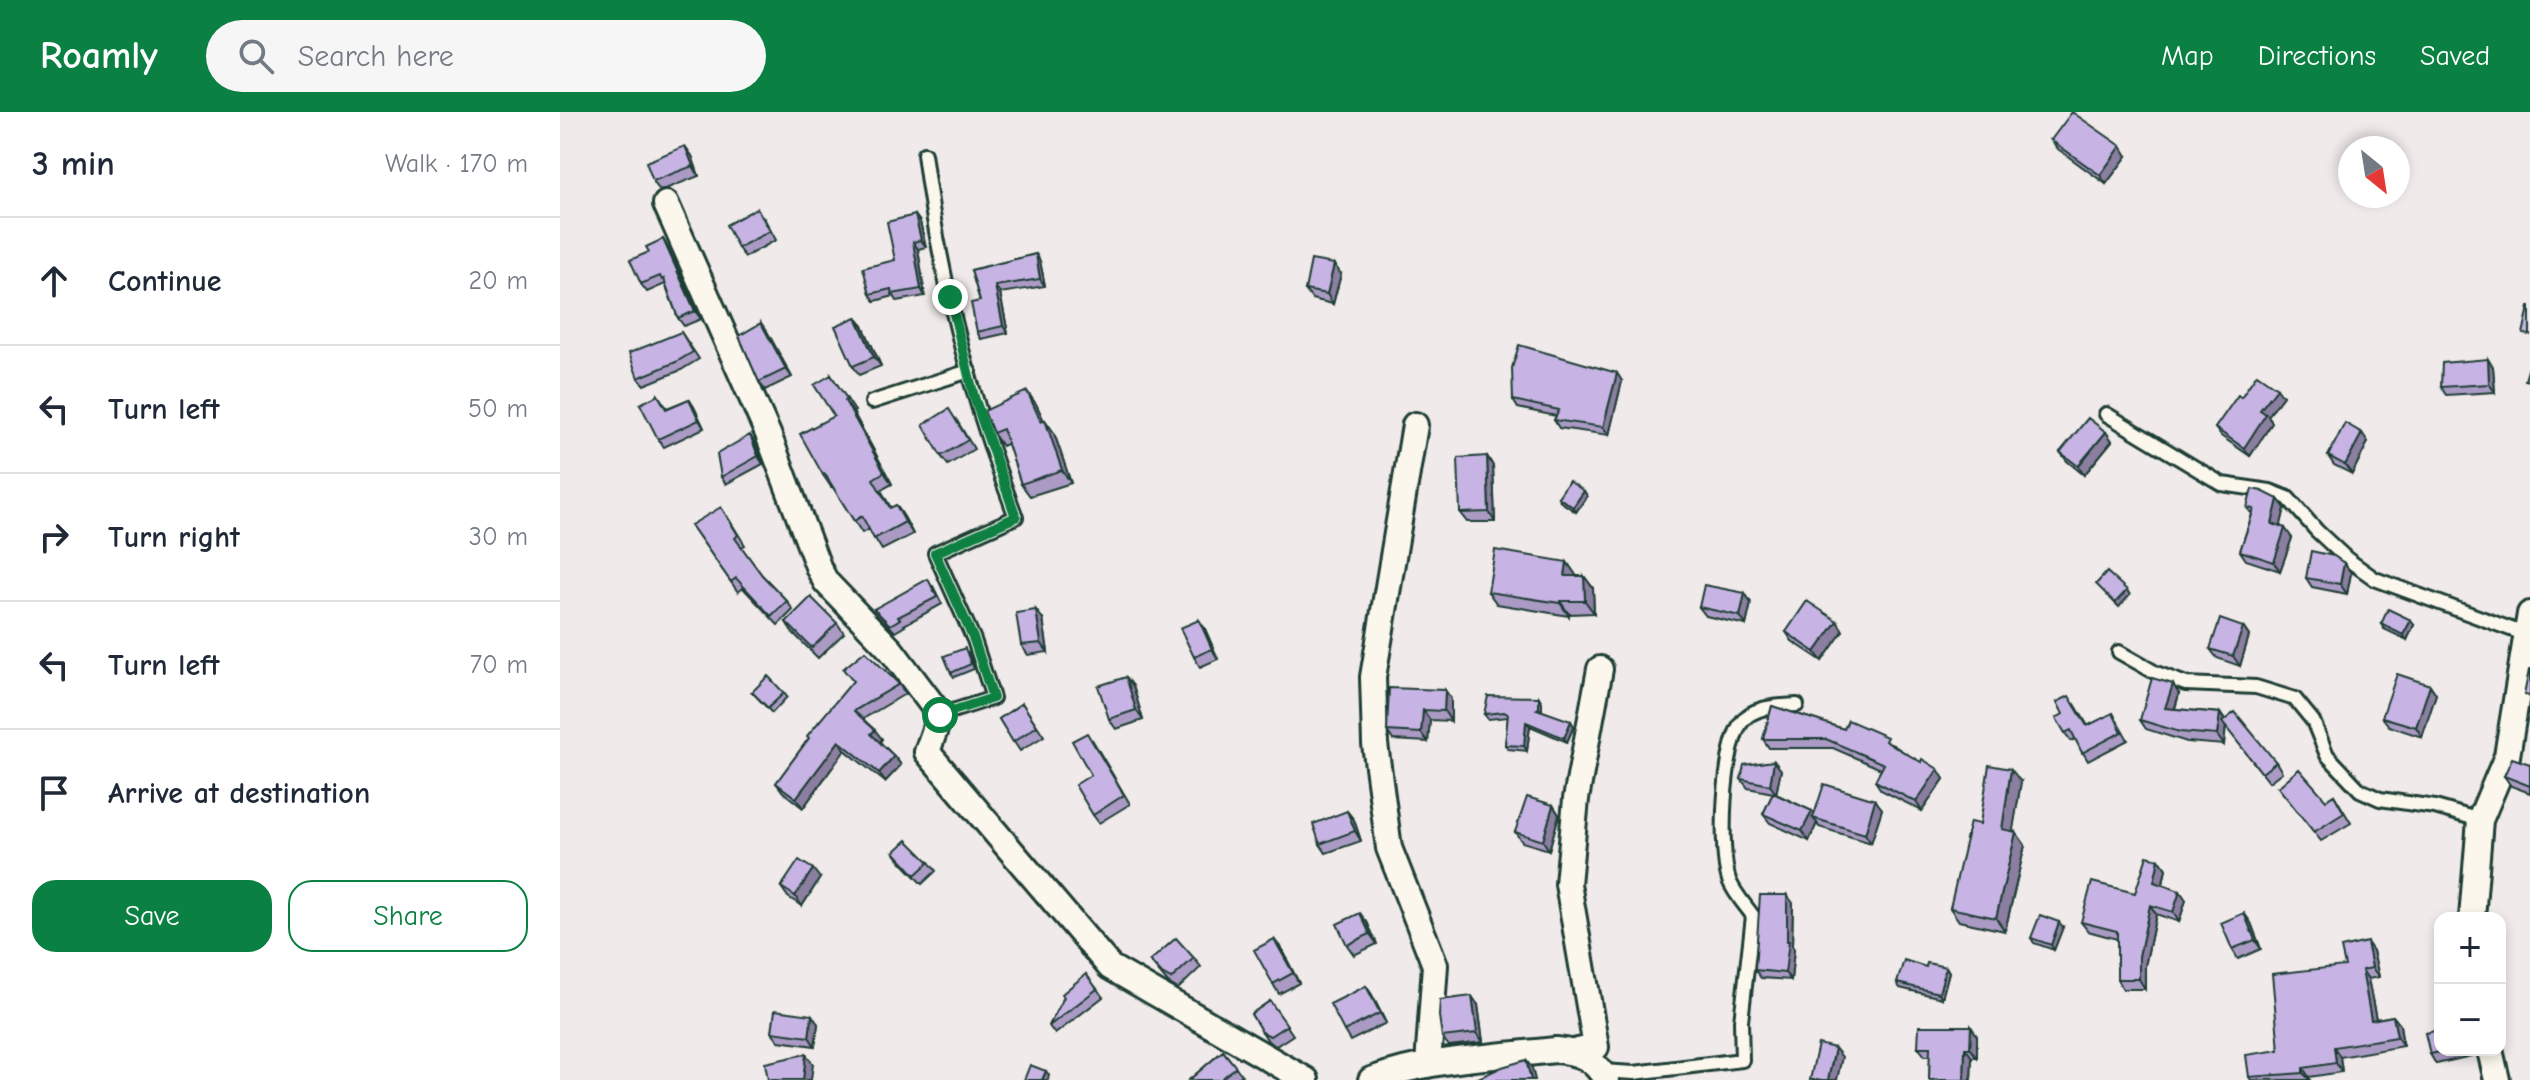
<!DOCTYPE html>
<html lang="en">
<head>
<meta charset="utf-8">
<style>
	body { margin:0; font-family:"Comic Neue",sans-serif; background:#f6f6f7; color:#1f2937 }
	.controls { position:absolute; right:24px; bottom:24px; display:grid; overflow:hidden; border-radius:16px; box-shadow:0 4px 12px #0003 }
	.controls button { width:72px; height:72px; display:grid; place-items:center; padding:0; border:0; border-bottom:2px solid #e0e1e3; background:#fff; color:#1f2937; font:40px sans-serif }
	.compass { position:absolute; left:1778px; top:24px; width:72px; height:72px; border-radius:50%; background:#fff; box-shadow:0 4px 12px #0003; rotate:150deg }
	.stop { position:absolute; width:24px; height:24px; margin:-18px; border:6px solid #0b8043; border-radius:50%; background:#fff }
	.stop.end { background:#0b8043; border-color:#fff; box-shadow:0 2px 8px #0008 }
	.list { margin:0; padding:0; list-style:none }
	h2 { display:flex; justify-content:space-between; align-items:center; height:104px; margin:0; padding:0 32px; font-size:34px }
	h2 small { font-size:26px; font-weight:400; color:#747a83 }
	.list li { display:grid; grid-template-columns:52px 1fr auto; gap:24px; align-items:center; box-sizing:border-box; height:128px; padding:0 32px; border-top:2px solid #e0e1e3 }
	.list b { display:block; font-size:30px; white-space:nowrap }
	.list em { font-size:26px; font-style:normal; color:#747a83 }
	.actions { display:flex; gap:16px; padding:24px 32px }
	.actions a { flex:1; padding:18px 0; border:2px solid #0b8043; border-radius:24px; text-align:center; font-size:28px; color:#0b8043 }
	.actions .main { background:#0b8043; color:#fff }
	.icon { flex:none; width:44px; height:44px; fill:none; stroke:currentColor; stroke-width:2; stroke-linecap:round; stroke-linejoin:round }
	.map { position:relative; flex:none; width:1970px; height:968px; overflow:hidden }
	header { display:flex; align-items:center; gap:48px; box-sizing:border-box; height:112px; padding:0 40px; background:#0b8043; color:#fff }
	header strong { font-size:38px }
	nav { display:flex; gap:44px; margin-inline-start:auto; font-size:28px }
	.search { width:560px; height:72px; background:#f6f6f7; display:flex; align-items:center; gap:20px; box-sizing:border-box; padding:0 28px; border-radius:44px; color:#747a83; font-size:30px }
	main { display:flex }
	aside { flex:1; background:#fff }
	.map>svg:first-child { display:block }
</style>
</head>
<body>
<header>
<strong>Roamly</strong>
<div class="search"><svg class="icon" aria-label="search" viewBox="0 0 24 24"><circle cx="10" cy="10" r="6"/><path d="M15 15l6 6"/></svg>Search here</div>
<nav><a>Map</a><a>Directions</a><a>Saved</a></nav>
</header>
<main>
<aside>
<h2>3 min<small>Walk · 170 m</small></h2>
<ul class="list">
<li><svg class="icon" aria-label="ahead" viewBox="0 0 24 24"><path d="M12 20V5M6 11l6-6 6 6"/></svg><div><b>Continue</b></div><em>20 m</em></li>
<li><svg class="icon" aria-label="left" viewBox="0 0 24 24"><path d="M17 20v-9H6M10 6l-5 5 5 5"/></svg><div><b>Turn left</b></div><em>50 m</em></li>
<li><svg class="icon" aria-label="right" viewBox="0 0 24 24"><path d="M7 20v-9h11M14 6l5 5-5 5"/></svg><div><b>Turn right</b></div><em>30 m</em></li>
<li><svg class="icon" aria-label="left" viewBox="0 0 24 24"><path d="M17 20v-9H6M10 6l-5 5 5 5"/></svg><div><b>Turn left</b></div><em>70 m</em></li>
<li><svg class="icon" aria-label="arrive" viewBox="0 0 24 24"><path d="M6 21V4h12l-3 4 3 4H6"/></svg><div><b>Arrive at destination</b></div></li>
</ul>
<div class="actions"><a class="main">Save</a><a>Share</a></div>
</aside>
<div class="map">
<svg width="1970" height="968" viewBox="0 0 1970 968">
	<rect width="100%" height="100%" fill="#f1eaea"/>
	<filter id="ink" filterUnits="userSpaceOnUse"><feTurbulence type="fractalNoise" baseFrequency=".0125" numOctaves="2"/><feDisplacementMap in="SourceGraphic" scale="16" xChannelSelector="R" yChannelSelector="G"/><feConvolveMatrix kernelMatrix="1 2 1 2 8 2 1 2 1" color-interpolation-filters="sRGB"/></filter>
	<g filter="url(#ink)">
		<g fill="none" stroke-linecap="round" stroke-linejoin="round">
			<g stroke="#1f3d34" stroke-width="18">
				<path id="service" d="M364,42C380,165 411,288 456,405L375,441L414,528L433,586L380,603
					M312,290L409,259
					M1546,302L1662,372L1710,379L1728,386L1757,419L1787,447L1815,467L1967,523
					M1559,540L1596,561L1626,572L1696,575L1735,587L1753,609L1767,643L1800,678L1820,687L1875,695L1920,708
					M1042,959L1074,961L1182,948L1181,909L1193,804C1185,793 1174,781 1169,768C1159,738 1163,638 1181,611C1192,594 1219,594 1237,593"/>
			</g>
			<g stroke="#1f3d34" stroke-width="30">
				<path id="minor" d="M106,92L208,322L259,457L266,470L331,538L380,603L367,640L550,855L746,968
					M855,313L813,565L815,632L829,736L875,853L868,953
					M1912,806L1920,708L1947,644L1970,502
					M1930,938L1937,968
					M1014,940L1036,935L1008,772L1016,687L1040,557
					M811,968C869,946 934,945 996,938C1019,940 1035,947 1046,968"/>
			</g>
			<use href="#service" stroke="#fbf7ec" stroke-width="12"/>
			<use href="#minor" stroke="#fbf7ec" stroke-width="24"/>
		</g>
		<path fill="#ab9bc4" stroke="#1f3d34" stroke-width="2" d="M1491,28L1567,44L1546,72L1498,37Z
			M125,34L132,44L139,64L100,79L93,69Z
			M355,103L360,110L366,135L358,137L365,184L337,189L334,184L315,189L310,182L335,148Z
			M204,106L216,128L185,145L178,136Z
			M103,127L108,136L141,207L124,214L118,206L105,172L87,180L81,172L89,140Z
			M476,142L480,149L485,174L440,181L448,221L421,227L417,220L420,189L411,158Z
			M781,162L773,192L752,187L745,178Z
			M201,211L232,265L205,278L199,270Z
			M303,214L321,254L299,263L293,254Z
			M121,220L139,247L121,258L84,273L78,266Z
			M1933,255L1935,280L1886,283L1881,275Z
			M271,263L295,299L293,300L332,372L321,378L331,396L336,393L344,405L353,422L322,438L309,417L302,421L272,374L271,375L263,363L274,304Z
			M1062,269L1049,323L999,316L994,308L996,304L958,296L953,288Z
			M98,283L107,296L129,287L134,295L144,316L104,335L98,327Z
			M1723,284L1708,304L1712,311L1690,344L1661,324L1655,316L1681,285Z
			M476,292L484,309L485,308L494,321L511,371L470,384L461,372L448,331L442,334L433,321Z
			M396,307L414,337L388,353L381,344Z
			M1546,320L1552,329L1524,363L1507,349L1500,340Z
			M1802,321L1808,330L1792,362L1774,353L1768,344Z
			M195,331L203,352L166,372L161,365Z
			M927,344L933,354L935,410H907L900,401Z
			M1024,379L1027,384L1016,400L1001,390L998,385Z
			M1718,387L1725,396L1720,415L1732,426L1720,459L1686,448L1680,439L1692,402L1687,396Z
			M167,404L185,433L181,435L202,463L227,489L233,498L218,513L183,476L178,480L131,413Z
			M1007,450L1016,464H1024L1033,476L1034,501L1009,502V504L937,492L928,480Z
			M1784,451L1791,461L1787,482L1752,475L1746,466Z
			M373,474L382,492L344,513L345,514L335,520L314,497Z
			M1185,481L1191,491L1186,513L1146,504L1139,495Z
			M483,507L488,540L468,543L461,533Z
			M639,508L645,517L658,547L640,555L634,545Z
			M1277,509L1283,519L1262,549L1232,529L1226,520Z
			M226,510L277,511L284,521L258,546L232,520Z
			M1821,512L1854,513L1847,528L1824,517Z
			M1683,515L1689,524L1680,554L1657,546L1650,537Z
			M408,540L414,557L394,565L391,561Z
			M566,565L573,574L583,608L556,617L549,607Z
			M339,572L345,582L303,607L322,627L320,630L334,644L341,653L325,670L285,638L243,696L223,680L216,671L249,626Z
			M1870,573L1876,582L1862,625L1829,614L1822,605Z
			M885,578L891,587V609L870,608L868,630L833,628L827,619Z
			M192,580L224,581L227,585L212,601Z
			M1619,582L1615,597L1660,601L1665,608L1716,650L1722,660L1709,670L1666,615L1664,633L1627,630L1586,617L1580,608Z
			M982,590V599L1014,614L1007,630L970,614L967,639L948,637L945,633L948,605L928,607L924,602Z
			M462,591L484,624L460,639L439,607Z
			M1515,592L1528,614L1553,601L1568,628L1528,649L1515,627L1511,629L1505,621L1503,602Z
			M1212,594L1333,633L1384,667L1362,699L1321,678L1315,669L1321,657L1273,636H1209L1203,627Z
			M533,629L570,692L539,711L533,703L531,663Z
			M1214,649L1221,658L1216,682L1252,699L1254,702L1315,688L1322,697L1311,731L1259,715L1257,711L1249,729L1210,711L1203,702L1213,681L1188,676L1181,667Z
			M1970,652V681L1951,674L1944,664Z
			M1461,670L1452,720L1465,733L1445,819L1399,809L1390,796L1420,712Z
			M1718,675L1766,688L1774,683L1791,711L1761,729Z
			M993,693L999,703L989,738L962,730L955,720Z
			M787,699L794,708L801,729L766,741L760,732Z
			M334,740L369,750L376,759L362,772L341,750Z
			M1599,747L1606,757L1603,773L1626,788L1619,810L1596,802L1585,854V877H1563L1557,867V827L1528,819L1521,810L1575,781Z
			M260,766L242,794L228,785L221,775Z
			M1233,791L1232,834L1234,837L1231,868L1201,866L1195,858Z
			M1684,801L1691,811L1701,837L1678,847L1672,837Z
			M807,810L817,832L794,843L787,833Z
			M1503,815L1494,838L1474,831L1471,826Z
			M721,836L739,871L719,882L713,872Z
			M1813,839L1819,865L1808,867L1816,907L1833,904L1840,913L1843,934L1780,945L1782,960L1749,965L1750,968H1691L1689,965L1719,938L1785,854Z
			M634,846L641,855L618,877L608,871L590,849Z
			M1366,855H1386L1389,860L1382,886L1340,876L1337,871Z
			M526,862L543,885L495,922L489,914L504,885Z
			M806,874L812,883L826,911L790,929L784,919Z
			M710,889L733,923L716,934L708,929L691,902Z
			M918,893L923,930L889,934L882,925Z
			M258,912L255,934L219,929L212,920Z
			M1417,924V945H1412L1411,968H1369L1370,944H1365L1358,935Z
			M1880,938H1909L1911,944L1876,952L1870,942Z
			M663,939L682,963L676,968H629Z"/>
		<path fill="#8b7ea0" stroke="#1f3d34" stroke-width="2" d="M125,34L132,44L139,64L133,54Z
			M1561,34L1567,44L1546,72L1540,63Z
			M355,103L360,110L366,135L361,128Z
			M103,127L108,136L141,207L135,199Z
			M353,130L358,137L365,184L361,177Z
			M476,142L480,149L485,174L480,167Z
			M774,152L781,162L773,192L767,182Z
			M435,174L440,181L448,221L443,214Z
			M296,205L303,214L321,254L314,245Z
			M201,211L207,219L232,265L226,257Z
			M1928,247L1933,255L1935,280L1929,272Z
			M1057,261L1062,269L1049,323L1043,315Z
			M1717,276L1723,284L1708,304L1712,311L1690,344L1684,336L1700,298Z
			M467,279L476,292L490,322L485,308L494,321L511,371L502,358Z
			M129,287L134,295L144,316L139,308Z
			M285,289L293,300L332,372L324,360Z
			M1546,320L1552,329L1524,363L1518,354Z
			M1802,321L1808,330L1792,362L1785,353Z
			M190,323L195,331L203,352L198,344Z
			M927,344L933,354L935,410L929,400Z
			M1024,379L1027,384L1016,400L1013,395Z
			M1718,387L1725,396L1719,421L1712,412Z
			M336,393L344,405L353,422L345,410Z
			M1725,416L1732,426L1720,459L1714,450Z
			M1007,450L1016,463L1014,477L1005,464Z
			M1784,451L1791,461L1787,482L1780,472Z
			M1024,464L1033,476L1034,501L1025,489Z
			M1567,478L1570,483L1559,495L1555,491Z
			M1185,481L1191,491L1186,513L1180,504Z
			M1000,489L1009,502V504L1000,491Z
			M476,498L483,507L488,540L481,531Z
			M639,508L645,517L658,547L652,537Z
			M1851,508L1854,513L1847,528L1843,523Z
			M1277,509L1283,519L1262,549L1255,540Z
			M1683,515L1689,524L1680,554L1673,544Z
			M566,565L573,574L583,608L576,598Z
			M1613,572L1619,582L1612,605L1605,596Z
			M1870,573L1876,582L1862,625L1856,615Z
			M885,578L891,587V609L884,599Z
			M979,585L982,590V601L979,596Z
			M863,598L870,608L868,630L861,621Z
			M1660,601L1666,611L1664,633L1657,623Z
			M1011,609L1014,614L1007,630L1004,626Z
			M966,610L970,614L967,639L964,634Z
			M315,618L322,627L318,632L311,622Z
			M279,629L285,638L243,696L236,686Z
			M334,644L341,653L325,670L319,661Z
			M1214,649L1221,658L1216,682L1210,673Z
			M1378,657L1384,667L1362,699L1356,690Z
			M1451,657L1461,670L1451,730L1442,717Z
			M1315,688L1322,697L1311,731L1305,722Z
			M993,693L999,703L989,738L983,729Z
			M787,699L794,708L801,729L795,719Z
			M1252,699L1258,707L1253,706L1257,711L1249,729L1242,719Z
			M1456,720L1465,733L1445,819L1436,806Z
			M1599,747L1606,757L1601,780L1594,770Z
			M253,757L260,766L242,794L235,784Z
			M1620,779L1626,788L1619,810L1613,800Z
			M1227,783L1233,791L1232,834L1234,837L1231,868L1225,861Z
			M1590,793L1596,802L1585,854V877L1579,867V844Z
			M800,801L807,810L817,832L810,822Z
			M1684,801L1691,811L1701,837L1695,828Z
			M1499,810L1503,815L1494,838L1491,833Z
			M714,827L721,836L739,871L733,861Z
			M1807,830L1813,839L1819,865L1812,856Z
			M1386,855L1389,860L1382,886L1379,881Z
			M1802,858L1808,867L1818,917L1811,908Z
			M806,874L812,883L826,911L820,901Z
			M912,884L918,893L923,930L917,921Z
			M252,903L258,912L255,934L249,925Z
			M1833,904L1840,913L1843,934L1837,925Z
			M1411,914L1417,924V945L1410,936Z
			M1774,935L1780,945L1782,960L1776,951Z
			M1275,936L1282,945L1277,968H1268Z
			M1405,936L1412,945L1411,968H1404Z
			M246,942L253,952L251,968H243Z
			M966,948L972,956L975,968H971Z
			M1743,956L1749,965L1750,968L1743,961Z
			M486,959L489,963L488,968H482Z"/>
		<path fill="#c7b4e4" stroke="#1f3d34" stroke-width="2" d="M1512,0L1561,34L1540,63L1491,28Z
			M125,34L133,54L93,69L86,50Z
			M197,96L210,119L178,136L166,113Z
			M355,103L361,128L353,130L361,177L332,182L331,177L310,182L303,156L335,148L327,110Z
			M103,127L135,199L118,206L104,167L102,168L100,164L81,172L70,148L89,140L86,135Z
			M476,142L480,167L435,174L443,214L417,220L411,191L420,189L411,158Z
			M751,148L774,152L767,182L745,178Z
			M1969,195H1970V223L1963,222Z
			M296,205L314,245L293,254L275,214Z
			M201,211L226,257L199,270L179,224Z
			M121,220L133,240L116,250L78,266L69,241Z
			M959,233L1057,261L1043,315L994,308L999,298L953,288L952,256Z
			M1928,247L1929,272L1881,275L1882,251Z
			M1970,251V269L1965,268Z
			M1697,262L1717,276L1700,298L1706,302L1684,336L1655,316L1678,283L1681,285Z
			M271,263L287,287L285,289L324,360L313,367L330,396L336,393L345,410L314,427L302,404L294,409L265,362L263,363L240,322L274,304L254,273Z
			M467,279L481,310L485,308L502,358L461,372L443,317L433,321L424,299Z
			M98,283L106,297L129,287L139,308L98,327L80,292Z
			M389,297L408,328L381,344L363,313Z
			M1528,306L1546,320L1518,354L1500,340Z
			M1785,311L1802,321L1785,353L1768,344Z
			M190,323L198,344L161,365L157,342Z
			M927,344L929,400L900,401L898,346Z
			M1009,369L1024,379L1013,395L998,385Z
			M1692,377L1702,379L1718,387L1712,412L1725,416L1714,450L1680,439L1694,397L1687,396Z
			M161,395L178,423L175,426L202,463L227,489L211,504L176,466L171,470L131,413Z
			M935,438L1007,450L1005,464H1024L1025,489H1000V491L928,480Z
			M1751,439L1774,444L1784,451L1780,472L1746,466Z
			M1547,460L1567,478L1555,491L1536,472Z
			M368,467L377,485L338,505L340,507L330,513L314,497Z
			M1144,473L1185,481L1180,504L1139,495Z
			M251,485L277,511L252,536L226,510Z
			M1247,489L1277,509L1255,540L1226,520Z
			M1828,497L1851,508L1843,523L1821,512Z
			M476,498L481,531L461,533L456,501Z
			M1660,507L1683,515L1673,544L1650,537Z
			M639,508L652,537L634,545L620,516Z
			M405,536L411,552L391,561L384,544Z
			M305,539L339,572L294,599L315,618L311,622L334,644L319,661L279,629L236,686L216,671L249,626L247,624L293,569L283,557Z
			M1969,558H1970V584L1964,583Z
			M1837,562L1870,573L1856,615L1822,605Z
			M208,564L224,581L208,596L192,580Z
			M566,565L576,598L549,607L538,574Z
			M1592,566L1613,572L1605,596L1660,601L1657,623L1620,620L1580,608Z
			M829,576L885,578L884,599L863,598L861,621L827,619Z
			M928,584L979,585V596L977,597L1011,609L1004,626L966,610L964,634L945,633L948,602L944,600L924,602Z
			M1509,584L1527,614L1553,601L1562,620L1522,641L1511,618L1505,621L1496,606L1503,602L1497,590Z
			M462,591L477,614L453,630L439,607Z
			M1212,594L1284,617L1288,608L1327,625L1325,629L1361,650L1362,647L1378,657L1356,690L1315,669L1324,652L1266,627H1203Z
			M1675,600L1716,650L1702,661L1662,610Z
			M527,621L564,683L533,703L515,673L531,663L512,629Z
			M1952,646L1970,652V674L1944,664Z
			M1214,649L1210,673L1181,667L1184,653Z
			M1429,653L1451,657L1442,717L1456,720L1436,806L1390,796L1410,710L1420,712Z
			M1739,657L1766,688L1774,683L1784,701L1754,720L1718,675Z
			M1264,672L1315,688L1305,722L1253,706Z
			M1213,681L1252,699L1242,719L1203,702Z
			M967,685L993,693L983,729L955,720Z
			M787,699L795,719L760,732L753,712Z
			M347,728L369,750L355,763L334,740Z
			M1587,744L1599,747L1594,770L1620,779L1613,800L1590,793L1579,844V867H1557V819L1521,810L1532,770L1575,781Z
			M239,748L253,757L235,784L221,775Z
			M1200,783H1227V829H1229L1225,861L1195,858Z
			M800,801L810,822L787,833L777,812Z
			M1684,801L1695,828L1672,837L1661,811Z
			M1480,803L1499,810L1491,833L1471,826Z
			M616,826L634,846L611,867L602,862L590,849Z
			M714,827L733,861L713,872L694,838Z
			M1807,830L1812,856L1802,858L1811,908L1833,904L1837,925L1774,935L1776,951L1743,956V961L1689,965L1686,943L1719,938L1712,862L1785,854L1781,836Z
			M1344,848L1366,855L1367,851L1386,855L1379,881L1337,871Z
			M526,862L537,877L489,914L504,885L502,882Z
			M806,874L820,901L784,919L770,892Z
			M912,884L917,921L882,925L879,904L880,888Z
			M710,889L727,913L710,924L702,920L691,902Z
			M215,898L252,903L249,925L212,920Z
			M1359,914H1411L1410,936H1405L1404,968H1369L1370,935H1358Z
			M1880,918V938H1890L1870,942L1865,921Z
			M1258,932L1275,936L1268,968H1250Z
			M663,939L676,955L660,968H629Z
			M246,942L243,968H208L205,951Z
			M966,948L971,968H914L942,955Z
			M470,953L486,959L482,968H464Z"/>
	</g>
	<g fill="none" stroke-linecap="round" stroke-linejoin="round" filter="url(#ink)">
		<path stroke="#0b8043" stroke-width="10" d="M380,603L433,586L414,528L375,441L456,405L414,285L390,185"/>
	</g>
</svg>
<div class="controls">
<button>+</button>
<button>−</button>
</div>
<svg class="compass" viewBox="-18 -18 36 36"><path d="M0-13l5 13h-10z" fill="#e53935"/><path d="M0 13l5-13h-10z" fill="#747a83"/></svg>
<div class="stop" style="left:380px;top:603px"></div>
<div class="stop end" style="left:390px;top:185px"></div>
</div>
</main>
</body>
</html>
